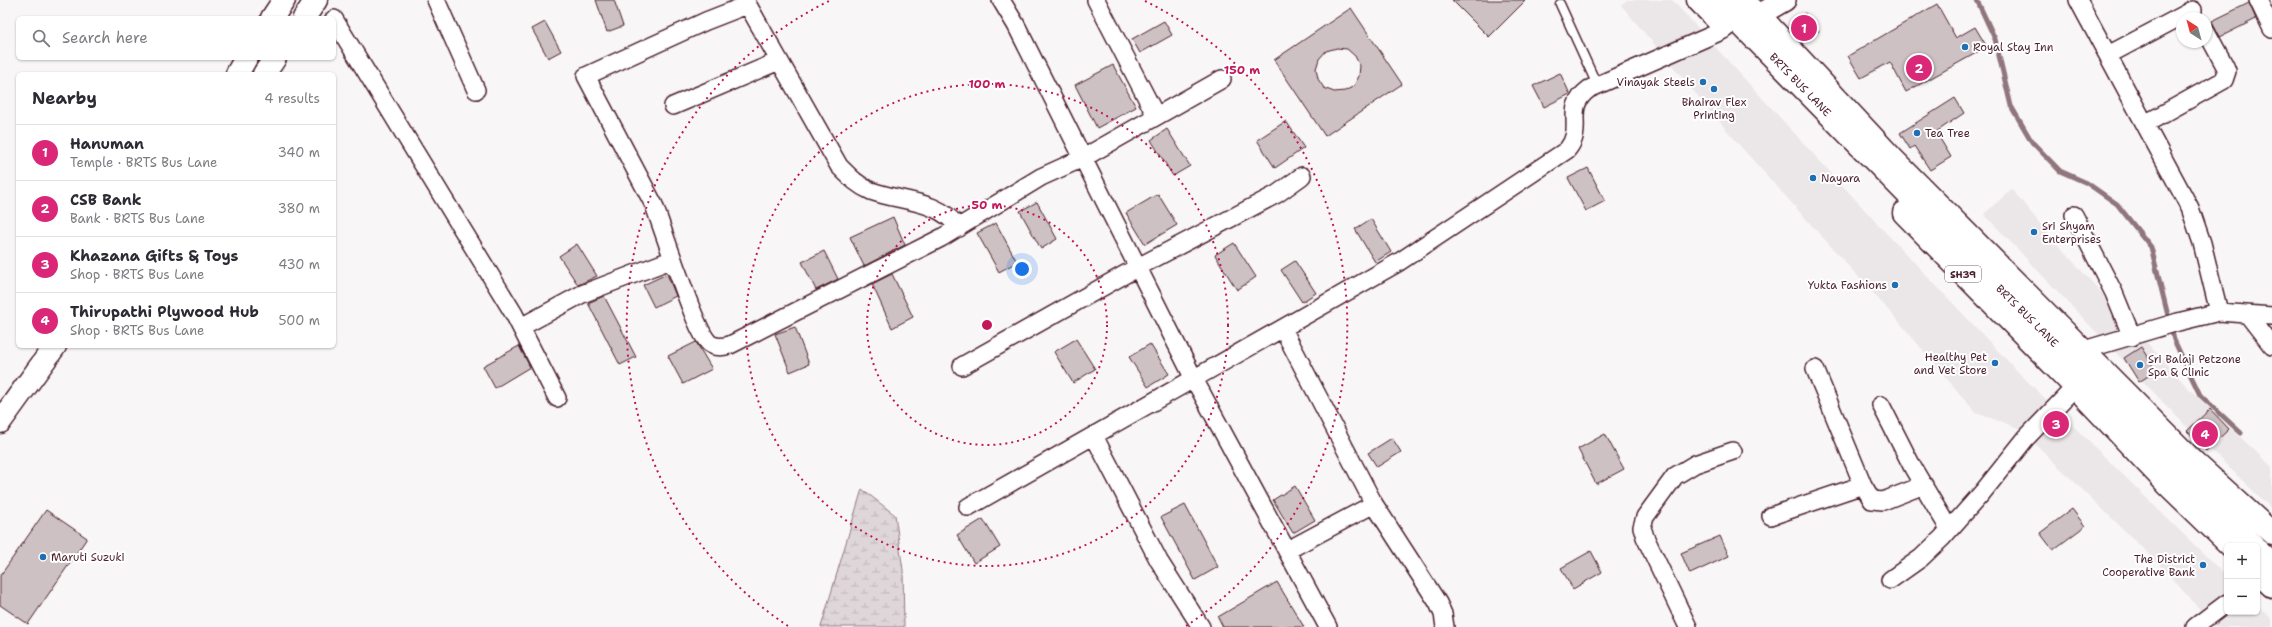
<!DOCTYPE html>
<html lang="en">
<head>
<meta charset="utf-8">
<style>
	body { margin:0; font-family:"Shantell Sans",sans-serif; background:#f2f2f3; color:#2b2b33 }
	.controls { position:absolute; right:12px; bottom:12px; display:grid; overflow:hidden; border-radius:6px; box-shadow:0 1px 3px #0004 }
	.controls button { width:36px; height:36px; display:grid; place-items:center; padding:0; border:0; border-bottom:1px solid #e1e1e2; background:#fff; color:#2b2b33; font:20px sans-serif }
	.compass { position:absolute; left:2176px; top:12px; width:36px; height:36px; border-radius:50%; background:#fff; box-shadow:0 1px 3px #0004; rotate:324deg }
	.you { position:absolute; left:1022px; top:269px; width:14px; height:14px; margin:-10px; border:3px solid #fff; border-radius:50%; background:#1a73e8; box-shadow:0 0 0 6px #1a73e833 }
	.badge { display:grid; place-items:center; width:26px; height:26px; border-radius:50%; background:#db2777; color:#fff; font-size:13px; font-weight:700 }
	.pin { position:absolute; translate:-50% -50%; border:2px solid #fff; box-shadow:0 1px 4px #0006 }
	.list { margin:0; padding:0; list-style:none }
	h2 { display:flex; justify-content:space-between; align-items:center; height:52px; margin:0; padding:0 16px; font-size:17px }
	h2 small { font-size:13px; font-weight:400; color:#7c7c81 }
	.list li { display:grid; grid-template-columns:26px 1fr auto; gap:12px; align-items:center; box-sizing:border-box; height:56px; padding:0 16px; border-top:1px solid #e1e1e2 }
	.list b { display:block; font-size:15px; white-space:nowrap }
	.list p { margin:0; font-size:13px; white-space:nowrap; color:#7c7c81 }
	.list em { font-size:13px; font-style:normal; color:#7c7c81 }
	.icon { flex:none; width:22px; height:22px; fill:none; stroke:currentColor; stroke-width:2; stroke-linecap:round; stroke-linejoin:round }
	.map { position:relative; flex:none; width:2272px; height:627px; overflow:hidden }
	.search { position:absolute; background:#fff; box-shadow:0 1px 3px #0004; left:16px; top:16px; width:320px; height:44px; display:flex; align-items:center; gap:10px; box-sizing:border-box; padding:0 14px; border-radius:6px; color:#7c7c81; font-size:15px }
	.panel { position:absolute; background:#fff; box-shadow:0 1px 3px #0004; left:16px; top:72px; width:320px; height:276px; border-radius:6px }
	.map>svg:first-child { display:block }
</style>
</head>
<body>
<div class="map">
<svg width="2272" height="627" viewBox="0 0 2272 627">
	<defs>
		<pattern id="wetland-marsh" width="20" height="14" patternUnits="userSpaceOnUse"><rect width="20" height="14" fill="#ded6d9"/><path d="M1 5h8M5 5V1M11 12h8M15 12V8" fill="none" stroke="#c0b7ba"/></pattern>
	</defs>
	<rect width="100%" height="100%" fill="#f8f6f7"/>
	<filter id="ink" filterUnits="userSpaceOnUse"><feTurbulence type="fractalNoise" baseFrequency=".025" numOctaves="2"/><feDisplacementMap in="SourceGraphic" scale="8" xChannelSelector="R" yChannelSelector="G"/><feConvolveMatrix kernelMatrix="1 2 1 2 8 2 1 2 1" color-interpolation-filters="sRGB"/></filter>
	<g filter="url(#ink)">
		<path fill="#ebe6e8" d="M1627,0H1672L1886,233L2020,374L2227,577V612H2257V605L2272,619V627H2216L2156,561L2019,428L1976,413L1901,324L1742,148L1621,5Z
			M2012,189L2048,234L2188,388L2272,467V509L2182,422L1984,214Z"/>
		<path fill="url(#wetland-marsh)" stroke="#947a82" d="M862,489L895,515L903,570L904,627H821Z"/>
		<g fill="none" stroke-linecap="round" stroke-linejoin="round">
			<path stroke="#8f747b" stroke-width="5" d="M1977,0L1995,39L2011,106L2032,142L2060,171L2087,183L2117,204L2151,247L2174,340L2200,395L2241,433"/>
		</g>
		<path fill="#cdc1c4" stroke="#4a1f2b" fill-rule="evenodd" d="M596,0H614L623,26L607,32Z
			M1452,0H1526L1489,37Z
			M2249,3L2256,19L2220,37L2212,21Z
			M1937,4L1956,38L1975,27L1987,47L1906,92L1890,62L1861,78L1848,56Z
			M1351,8L1402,84L1325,136L1274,60ZM1337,48L1347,49L1355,56L1360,66L1359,76L1354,86L1345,91L1334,92L1324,88L1318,79L1316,69L1319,59L1326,51Z
			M1805,13L1819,31L1802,43L1789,25Z
			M1164,21L1172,35L1140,53L1132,39Z
			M545,22L561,51L548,58L532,29Z
			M1113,65L1136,107L1097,128L1075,85Z
			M1560,73L1570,94L1544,107L1533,86Z
			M1955,98L1964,113L1936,132L1951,157L1930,170L1914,146L1910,149L1900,133Z
			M1286,121L1304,148L1275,168L1257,140Z
			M1167,129L1190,166L1173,176L1151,140Z
			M1588,168L1605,201L1586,211L1568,178Z
			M1158,194L1177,225L1145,244L1126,213Z
			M1037,202L1057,239L1041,249L1020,211Z
			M893,217L905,245L864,266L850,237Z
			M1371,219L1391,252L1375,262L1355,229Z
			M996,223L1017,262L999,272L977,233Z
			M1234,243L1256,277L1237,290L1215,255Z
			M577,244L597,276L578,285L559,256Z
			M824,251L838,279L816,290L802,262Z
			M1295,261L1316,293L1302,302L1281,270Z
			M667,274L676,296L654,307L643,285Z
			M892,274L913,317L892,328L872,284Z
			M604,296L636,357L620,365L588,303Z
			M795,327L809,364L790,372L775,334Z
			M1076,339L1095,369L1073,383L1054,352Z
			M696,342L712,369L683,384L668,356Z
			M1150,344L1169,374L1148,387L1129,357Z
			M519,346L530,367L495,388L483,366Z
			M2141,347L2156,371L2139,382L2124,358Z
			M2210,409L2229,429L2206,451L2187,431Z
			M1605,434L1624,469L1596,484L1578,449Z
			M1392,438L1401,452L1377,467L1368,453Z
			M1295,486L1315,520L1293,533L1273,500Z
			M1185,505L1218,567L1195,580L1161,517Z
			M2072,509L2085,526L2053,550L2040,533Z
			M46,510L87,538L28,624L0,605V576Z
			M983,519L1000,547L974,563L957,535Z
			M1720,536L1729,556L1690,574L1681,553Z
			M1591,551L1602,572L1573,589L1561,568Z
			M1277,582L1304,627H1223L1218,617Z"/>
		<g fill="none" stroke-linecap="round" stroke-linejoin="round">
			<g stroke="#4a1f2b" stroke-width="11">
				<path id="service" d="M1560,4L1597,85"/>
			</g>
			<g stroke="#4a1f2b" stroke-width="20">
				<path id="minor" d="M436,0L476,90
					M745,0L839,166C849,176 857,185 871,191C901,202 938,199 959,228
					M1001,0L1016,25L1194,379L1328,627
					M1096,0L1156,116
					M2078,0L2190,208L2202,243L2219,312
					M2258,0L2272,29
					M334,19L514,314L557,398
					M2108,55L2193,10
					M673,106L779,61
					M2145,124L2224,80L2227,71L2225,66L2206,31
					M2074,215L2114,293L2132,337
					M676,268L654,205L586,76L706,21L747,5
					M2248,315L2272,346
					M521,327L582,294L668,261L676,268C683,285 697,331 709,343C715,348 722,347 730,345L941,238L1041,177L1083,158L1222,79
					M1283,329L1374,504L1438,603L1443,614L1445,627
					M2084,350L2178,322L2219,312L2272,316
					M962,366L1138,267L1277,194L1302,176
					M1815,369L1863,485L1872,500L1883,501L1924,485
					M1881,405L1913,468L1949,529
					M1094,436L1159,561L1201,627
					M968,507L1399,262L1567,150C1586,128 1562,109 1589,89L1726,29
					M1771,516L1863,485
					M1288,550L1374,504
					M1890,580L1921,558L1942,538L1982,493L2026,438L2075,387
					M1688,627L1645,537L1642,527L1645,517L1675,476L1695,464L1733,451
					M2195,627L2227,603"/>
			</g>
			<g stroke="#4a1f2b" stroke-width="24">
				<path id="tertiary" d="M1759,15L1785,0"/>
			</g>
			<g stroke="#4a1f2b" stroke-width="25">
				<path id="secondary" d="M272,18L284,0
					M304,18L316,0
					M237,74L246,58
					M264,74L275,58
					M0,422L55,346"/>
			</g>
			<g stroke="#4a1f2b" stroke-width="25">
				<path id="primary" d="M1698,0L1723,26
					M1717,0L2056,346L2172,468L2253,546
					M1742,0L1759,15L1893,159L2195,463L2272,533
					M1904,213L2080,392L2167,484L2231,546
					M2257,550L2272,564
					M2257,572L2272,586"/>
			</g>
			<use href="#service" stroke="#fff" stroke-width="8"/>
			<use href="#minor" stroke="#fff" stroke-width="17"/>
			<use href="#tertiary" stroke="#fff" stroke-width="21"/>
			<use href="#secondary" stroke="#fff" stroke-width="22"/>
			<use href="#primary" stroke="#fff" stroke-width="22"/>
		</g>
	</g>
	<g fill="none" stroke="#c2185b" stroke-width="2" stroke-dasharray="2 4">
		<circle cx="987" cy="325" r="120"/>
		<circle cx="987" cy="325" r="241"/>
		<path d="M788 626A361 361 0 0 1 829 1M1145 1A361 361 0 0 1 1186 626"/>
	</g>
	<g fill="#1f6fb2" stroke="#fff" stroke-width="1.5">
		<circle cx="1965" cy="47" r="4"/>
		<circle cx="1703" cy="82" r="4"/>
		<circle cx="1714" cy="89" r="4"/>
		<circle cx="1917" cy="133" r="4"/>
		<circle cx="1813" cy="178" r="4"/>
		<circle cx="2034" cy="232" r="4"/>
		<circle cx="1895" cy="285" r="4"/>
		<circle cx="1995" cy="363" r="4"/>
		<circle cx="2140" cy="365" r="4"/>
		<circle cx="43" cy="557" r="4"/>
		<circle cx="2203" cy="565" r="4"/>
	</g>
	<g text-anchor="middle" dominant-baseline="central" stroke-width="4" stroke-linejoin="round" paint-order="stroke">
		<rect fill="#fff" stroke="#80626b" stroke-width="1" x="1945" y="266" width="36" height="16" rx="3"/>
		<g font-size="10" font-weight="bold" fill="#4a1f2b">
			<text x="1963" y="274">SH39</text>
		</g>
		<g font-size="11" fill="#4a1f2b" stroke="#fff" text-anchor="start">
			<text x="1973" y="47">Royal Stay Inn</text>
			<text x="1695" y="82" text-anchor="end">Vinayak Steels</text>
			<text x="1714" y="102" text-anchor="middle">Bhairav Flex<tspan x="1714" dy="13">Printing</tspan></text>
			<text x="1925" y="133">Tea Tree</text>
			<text x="1821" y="178">Nayara</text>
			<text x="2042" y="226">Sri Shyam<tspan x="2042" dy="13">Enterprises</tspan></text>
			<text x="1887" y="285" text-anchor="end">Yukta Fashions</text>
			<text x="1987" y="357" text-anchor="end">Healthy Pet<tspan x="1987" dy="13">and Vet Store</tspan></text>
			<text x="2148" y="359">Sri Balaji Petzone<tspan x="2148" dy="13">Spa &amp; Clinic</tspan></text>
			<text x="51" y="557">Maruti Suzuki</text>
			<text x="2195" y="559" text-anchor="end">The District<tspan x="2195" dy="13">Cooperative Bank</tspan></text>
		</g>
		<g font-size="11" fill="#4a1f2b" stroke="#fff">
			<text transform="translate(1800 85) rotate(46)">BRTS BUS LANE</text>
			<text transform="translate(2027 316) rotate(45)">BRTS BUS LANE</text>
		</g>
	</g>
	<circle cx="987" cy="325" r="6" fill="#c2185b" stroke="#fff" stroke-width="2"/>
	<g font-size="12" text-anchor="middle" font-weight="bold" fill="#c2185b" stroke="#fff" stroke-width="4" stroke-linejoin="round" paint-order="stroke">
		<text x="1242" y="74">150 m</text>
		<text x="987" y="88">100 m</text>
		<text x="987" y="209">50 m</text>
	</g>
</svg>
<div class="controls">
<button>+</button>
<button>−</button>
</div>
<svg class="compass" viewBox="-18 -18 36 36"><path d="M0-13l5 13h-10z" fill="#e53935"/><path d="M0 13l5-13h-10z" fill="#7c7c81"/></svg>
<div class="you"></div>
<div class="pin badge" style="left:1804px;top:28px">1</div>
<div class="pin badge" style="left:1919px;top:68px">2</div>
<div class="pin badge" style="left:2056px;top:424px">3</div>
<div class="pin badge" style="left:2205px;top:434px">4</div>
<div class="search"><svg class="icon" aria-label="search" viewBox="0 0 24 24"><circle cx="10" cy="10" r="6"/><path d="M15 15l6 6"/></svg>Search here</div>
<section class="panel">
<h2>Nearby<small>4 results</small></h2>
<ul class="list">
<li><span class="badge">1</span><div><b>Hanuman</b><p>Temple · BRTS Bus Lane</p></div><em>340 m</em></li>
<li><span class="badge">2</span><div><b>CSB Bank</b><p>Bank · BRTS Bus Lane</p></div><em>380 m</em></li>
<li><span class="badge">3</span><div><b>Khazana Gifts &amp; Toys</b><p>Shop · BRTS Bus Lane</p></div><em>430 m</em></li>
<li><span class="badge">4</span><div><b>Thirupathi Plywood Hub</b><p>Shop · BRTS Bus Lane</p></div><em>500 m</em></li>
</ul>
</section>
</div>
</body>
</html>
